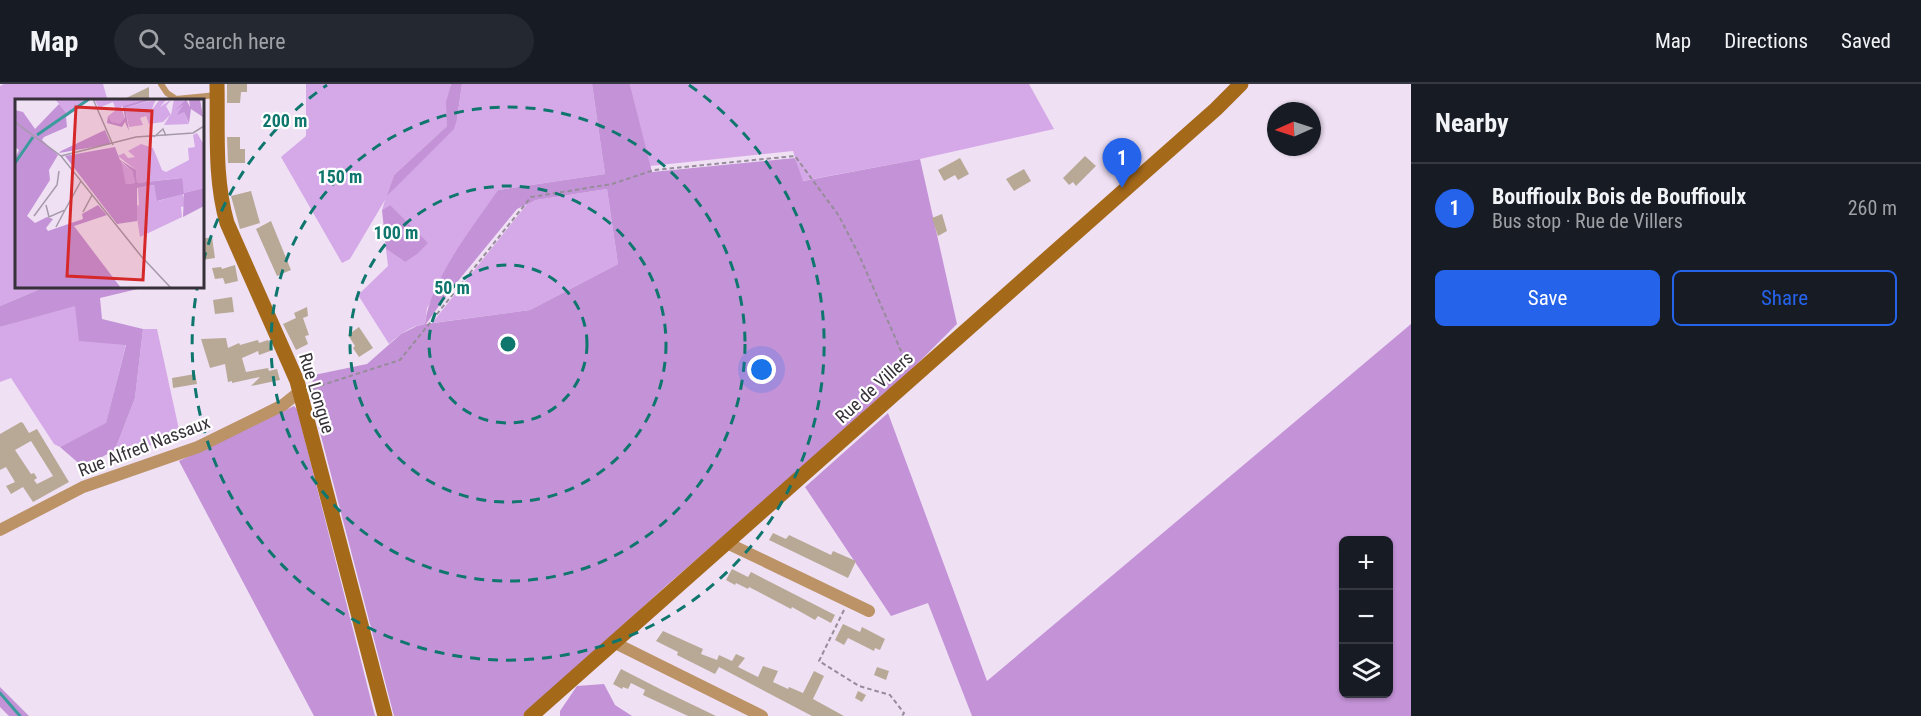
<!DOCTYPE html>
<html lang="en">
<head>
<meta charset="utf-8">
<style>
	body { margin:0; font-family:"Roboto Condensed",sans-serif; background:#242831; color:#f1f3f6 }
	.controls { position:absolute; right:18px; bottom:18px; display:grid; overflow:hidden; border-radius:9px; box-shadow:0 2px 4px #0004 }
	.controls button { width:54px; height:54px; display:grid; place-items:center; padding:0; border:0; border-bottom:2px solid #363941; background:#171b24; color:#f1f3f6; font:30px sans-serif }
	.compass { position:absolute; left:1267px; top:18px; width:54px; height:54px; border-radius:50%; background:#171b24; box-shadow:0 2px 4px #0004; rotate:267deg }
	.you { position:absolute; left:762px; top:286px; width:21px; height:21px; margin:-15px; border:4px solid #fff; border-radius:50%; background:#1a73e8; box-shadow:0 0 0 9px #1a73e833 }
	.badge { display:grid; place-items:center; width:39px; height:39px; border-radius:50%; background:#2563eb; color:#fff; font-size:20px; font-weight:700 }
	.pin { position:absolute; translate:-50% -50px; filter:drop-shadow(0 2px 3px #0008) }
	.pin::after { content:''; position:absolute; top:32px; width:21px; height:18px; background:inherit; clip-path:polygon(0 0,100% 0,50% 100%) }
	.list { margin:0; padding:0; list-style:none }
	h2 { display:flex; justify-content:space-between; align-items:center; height:78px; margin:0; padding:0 24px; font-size:26px }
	h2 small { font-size:20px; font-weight:400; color:#9ea1a6 }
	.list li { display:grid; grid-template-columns:39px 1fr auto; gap:18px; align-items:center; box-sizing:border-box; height:90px; padding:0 24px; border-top:2px solid #363941 }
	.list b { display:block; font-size:22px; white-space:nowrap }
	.list p { margin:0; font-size:20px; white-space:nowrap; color:#9ea1a6 }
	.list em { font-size:20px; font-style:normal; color:#9ea1a6 }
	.actions { display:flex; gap:12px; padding:18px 24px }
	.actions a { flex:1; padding:14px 0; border:2px solid #2563eb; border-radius:9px; text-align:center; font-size:21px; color:#2563eb }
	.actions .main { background:#2563eb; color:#fff }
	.icon { flex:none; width:33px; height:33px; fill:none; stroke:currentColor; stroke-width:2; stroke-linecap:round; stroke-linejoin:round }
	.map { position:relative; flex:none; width:1411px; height:632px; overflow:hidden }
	header { display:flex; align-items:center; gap:36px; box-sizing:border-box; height:84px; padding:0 30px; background:#171b24; border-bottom:2px solid #363941 }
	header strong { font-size:28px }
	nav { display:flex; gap:33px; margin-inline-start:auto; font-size:21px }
	.search { width:420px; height:54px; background:#242831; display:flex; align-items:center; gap:15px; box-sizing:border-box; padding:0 21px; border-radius:33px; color:#9ea1a6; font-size:22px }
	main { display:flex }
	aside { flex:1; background:#171b24 }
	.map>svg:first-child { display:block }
</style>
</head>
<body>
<header>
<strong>Map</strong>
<div class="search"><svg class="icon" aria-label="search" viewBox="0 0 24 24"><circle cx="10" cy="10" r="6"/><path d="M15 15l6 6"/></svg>Search here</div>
<nav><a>Map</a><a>Directions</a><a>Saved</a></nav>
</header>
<main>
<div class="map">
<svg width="1411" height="632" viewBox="0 0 1411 632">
	<rect width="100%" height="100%" fill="#efe0f4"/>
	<path fill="#d5a9e7" d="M4,0H103L107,14L102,16H16V202L45,203L0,222V2Z
		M306,0H451L447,16V42L394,91L388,111L457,35L462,0H592L605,90L498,106L427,224L425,240C411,242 400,250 389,260L358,211L388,182L386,165L405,178L390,121L382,126L385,116L350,175L342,179L281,73L306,52Z
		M630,0H1029L1054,45L920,75L802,97L793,67L650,82Z
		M607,105L618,180L530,226L432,239L527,120L536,116Z
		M75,221L126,260L106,340L60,363L54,360L11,294L0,298V243Z
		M143,245H157L180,350L118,374L115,366L135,314Z"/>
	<path fill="#c392d7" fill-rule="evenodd" d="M451,0H462L457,35L454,45L387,112L394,91L447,42L446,18Z
		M592,0H630L652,88L795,74L803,97L920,75L957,240L887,310L667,501L523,632H394L310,310L314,291L367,280L401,250L417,242L425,240C430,196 473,143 498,106L605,90ZM607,105L618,180L530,226L426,240L449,208L517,125L536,116Z
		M390,121L428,159L417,170L405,178L386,165L382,126Z
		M45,203H146L100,214L102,235L143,245L135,314L115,366L83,383L60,363L106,339L126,261L79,257L75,222L0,243V222Z
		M1411,240V632H972L928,519L891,532L805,403L888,329L987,597ZM1344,456H1388V610H1344Z
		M294,322L297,325L375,632H314L179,377Z
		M604,600L615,621L632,632H560V627L577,602Z
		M0,603L29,632H9L0,623Z"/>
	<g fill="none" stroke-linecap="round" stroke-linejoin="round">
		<path stroke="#3b9b9c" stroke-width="3" d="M0,609L20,632"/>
	</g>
	<path fill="#b8a997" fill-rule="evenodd" d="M227,0H247V8H241L240,19H227Z
		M149,3V16H122Z
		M227,53H240V65H245V79H228Z
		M1085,72L1096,82L1076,102L1073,98L1069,101L1063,94Z
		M960,74L969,90L958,96L955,91L944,97L938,86Z
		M1024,85L1031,97L1014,107L1006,95Z
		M251,107L260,139L240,145L231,112Z
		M942,130L947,147L938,152L932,134Z
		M271,137L291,186L277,192L256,145Z
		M212,153L215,174L202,176V155Z
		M235,181L238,197L225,200L223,194L215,195L212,184L221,183L222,185Z
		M232,213L234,228L215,230L213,216Z
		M307,223L308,232L303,234L309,251L305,252L308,260L296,266L283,240L296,234L294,229Z
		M359,243L373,264L359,273L353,264L355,262L348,251Z
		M226,254L228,264L239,259L240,261L258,256L259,259L268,256L273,266L259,271L258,267L242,274L246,288L268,284L269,287L277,285L280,296L251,302L260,293L232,299V297L228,298L225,280L210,284L201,255Z
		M195,290L197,300L173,304L172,294Z
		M21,338L23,339L29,349L37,345L69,398L33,418L23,403L11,410L6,402L15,398L6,383L0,386V350ZM31,357L53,392L37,400L34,396L37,394L34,389L31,390L15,366Z
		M773,449L786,455L789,451L831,471L833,467L856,477L848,494L769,456Z
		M732,485L748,493L751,488L835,531L831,539L818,532L815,536L792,523L791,525L749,503L748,505L736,499L735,501L726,496Z
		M843,540L860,548L862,543L885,555L880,566L875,564L874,567L848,554L844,561L835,556Z
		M663,547L703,565L701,570L717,576L719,571L732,577L736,570L745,574L738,583L758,593L763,582L778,587L773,598L788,605L789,603L803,609L814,587L824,592L813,615L844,632H812L719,583L715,590L677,571L678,568L656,557Z
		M877,583L889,587L886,596L874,591Z
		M621,585L662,606L716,632H688L643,611L645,606L631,599L628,605L623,603L622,605L613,600Z
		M858,607L866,611L862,618L855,614Z"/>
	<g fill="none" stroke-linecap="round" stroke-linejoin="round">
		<path stroke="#968c9a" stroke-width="2" stroke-dasharray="4.5 3" stroke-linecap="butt" d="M313,304L400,276L531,113L612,100L654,86L795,72L839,132L859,171L908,283
			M844,526L819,577L859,602L890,611L904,629L902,632"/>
		<path stroke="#bc9367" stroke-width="6" d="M161,0L167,9L176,15L217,11"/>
		<path stroke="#bc9367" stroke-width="12" d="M0,446L83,403L198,363L283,321L298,309
			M727,459L869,527
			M615,559L762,632"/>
		<path stroke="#a5691a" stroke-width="15" d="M217,0C218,46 214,94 227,139L297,297L385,632
			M531,632L1216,25L1241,0"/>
	</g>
	<g fill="none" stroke="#0f766e" stroke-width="3" stroke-dasharray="10 8">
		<circle cx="508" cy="260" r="79"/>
		<circle cx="508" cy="260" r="158"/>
		<circle cx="508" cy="260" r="237"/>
		<path d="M203 178A316 316 0 0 1 327 1M689 1A316 316 0 1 1 197 205"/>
	</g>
	<g text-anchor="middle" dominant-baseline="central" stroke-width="4.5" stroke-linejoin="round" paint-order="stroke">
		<g font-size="18" fill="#363138" stroke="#fff">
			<text transform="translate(874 303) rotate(-42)">Rue de Villers</text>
			<text transform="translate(317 309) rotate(73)">Rue Longue</text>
			<text transform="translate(144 362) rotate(-21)">Rue Alfred Nassaux</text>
		</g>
	</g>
	<g transform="translate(15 15)">
		<rect width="189" height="189" fill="#efe0f4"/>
		<path d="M40,0H74L52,15ZM79,0H132L106,8L110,20L105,26L95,23L93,17L101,11L98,3L84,9ZM141,0L136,12L145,0L151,1L145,8L157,0L151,7L156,16L159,0H171L162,9L168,5L166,13H169L174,25L149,26L155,16L148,23L134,25L131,17L125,19L128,26L114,28L110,9ZM182,34L189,46V89L169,94L166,79L122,84L121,71L103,57L109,54L113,59L120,58L113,52L126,45L138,49L147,71L151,73L174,61L173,49L180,48L178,36ZM105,62L119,74L120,84L111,85ZM139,86L143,102L168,95L171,107L166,108L167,118L125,138L120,107L124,106L123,89Z" fill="#d5a9e7"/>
		<path d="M76,0L51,18L52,28L29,38L27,41L43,56L34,71L35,81L12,117L20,124L32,118L38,120L31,129L33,132L68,120L67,115L83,106L92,116L59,127L106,189H0V59L4,51L0,48V11L8,13L20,30L44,5L52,15ZM132,0H139L110,9L114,32L110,23L107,28L92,24L93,17L96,23L105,25L110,19L108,7ZM171,0L175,8L174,1L185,0L188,18L176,10L174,24L169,13L162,16L168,6L160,11ZM90,31L96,45L44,54L46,52ZM100,48L105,61L121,71L122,84L167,79L169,94L189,89V107L168,118L169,95L142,102L139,86L122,89V122L102,125L50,57ZM106,62L118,73L120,84L111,85Z" fill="#c392d7" fill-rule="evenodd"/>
		<path fill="none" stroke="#3b9b9c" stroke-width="3" d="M22,36L74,0M0,64L18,38"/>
		<path fill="none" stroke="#a59aa9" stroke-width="1.5" d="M78,0L98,46M0,23L46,57L126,157L156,189M139,38L148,30L151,37M46,57L121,38L178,34L189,27M31,106L34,118L50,111L66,82M68,113L77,96M19,117L42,86L44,72M41,128L50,111"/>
		<path fill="#d62828" fill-opacity="0.15" stroke="#d62828" stroke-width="3" d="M61,8L137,12L128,181L52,177Z"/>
		<rect width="189" height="189" fill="none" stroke="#363138" stroke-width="3"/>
	</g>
	<circle cx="508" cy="260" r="9" fill="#0f766e" stroke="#fff" stroke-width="3"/>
	<g font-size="18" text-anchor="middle" font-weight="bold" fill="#0f766e" stroke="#fff" stroke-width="4.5" stroke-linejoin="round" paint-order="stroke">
		<text x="285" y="43">200 m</text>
		<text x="340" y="99">150 m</text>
		<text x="396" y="155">100 m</text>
		<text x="452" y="210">50 m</text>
	</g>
</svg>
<div class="controls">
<button>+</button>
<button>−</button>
<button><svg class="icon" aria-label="layers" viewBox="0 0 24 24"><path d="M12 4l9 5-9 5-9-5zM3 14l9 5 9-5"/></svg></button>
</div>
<svg class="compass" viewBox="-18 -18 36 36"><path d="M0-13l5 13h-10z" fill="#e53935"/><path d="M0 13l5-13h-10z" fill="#9ea1a6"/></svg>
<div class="you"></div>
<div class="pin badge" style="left:1122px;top:104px">1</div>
</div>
<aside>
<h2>Nearby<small></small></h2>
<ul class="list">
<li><span class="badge">1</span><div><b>Bouffioulx Bois de Bouffioulx</b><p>Bus stop · Rue de Villers</p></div><em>260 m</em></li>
</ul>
<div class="actions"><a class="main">Save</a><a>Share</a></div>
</aside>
</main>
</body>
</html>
